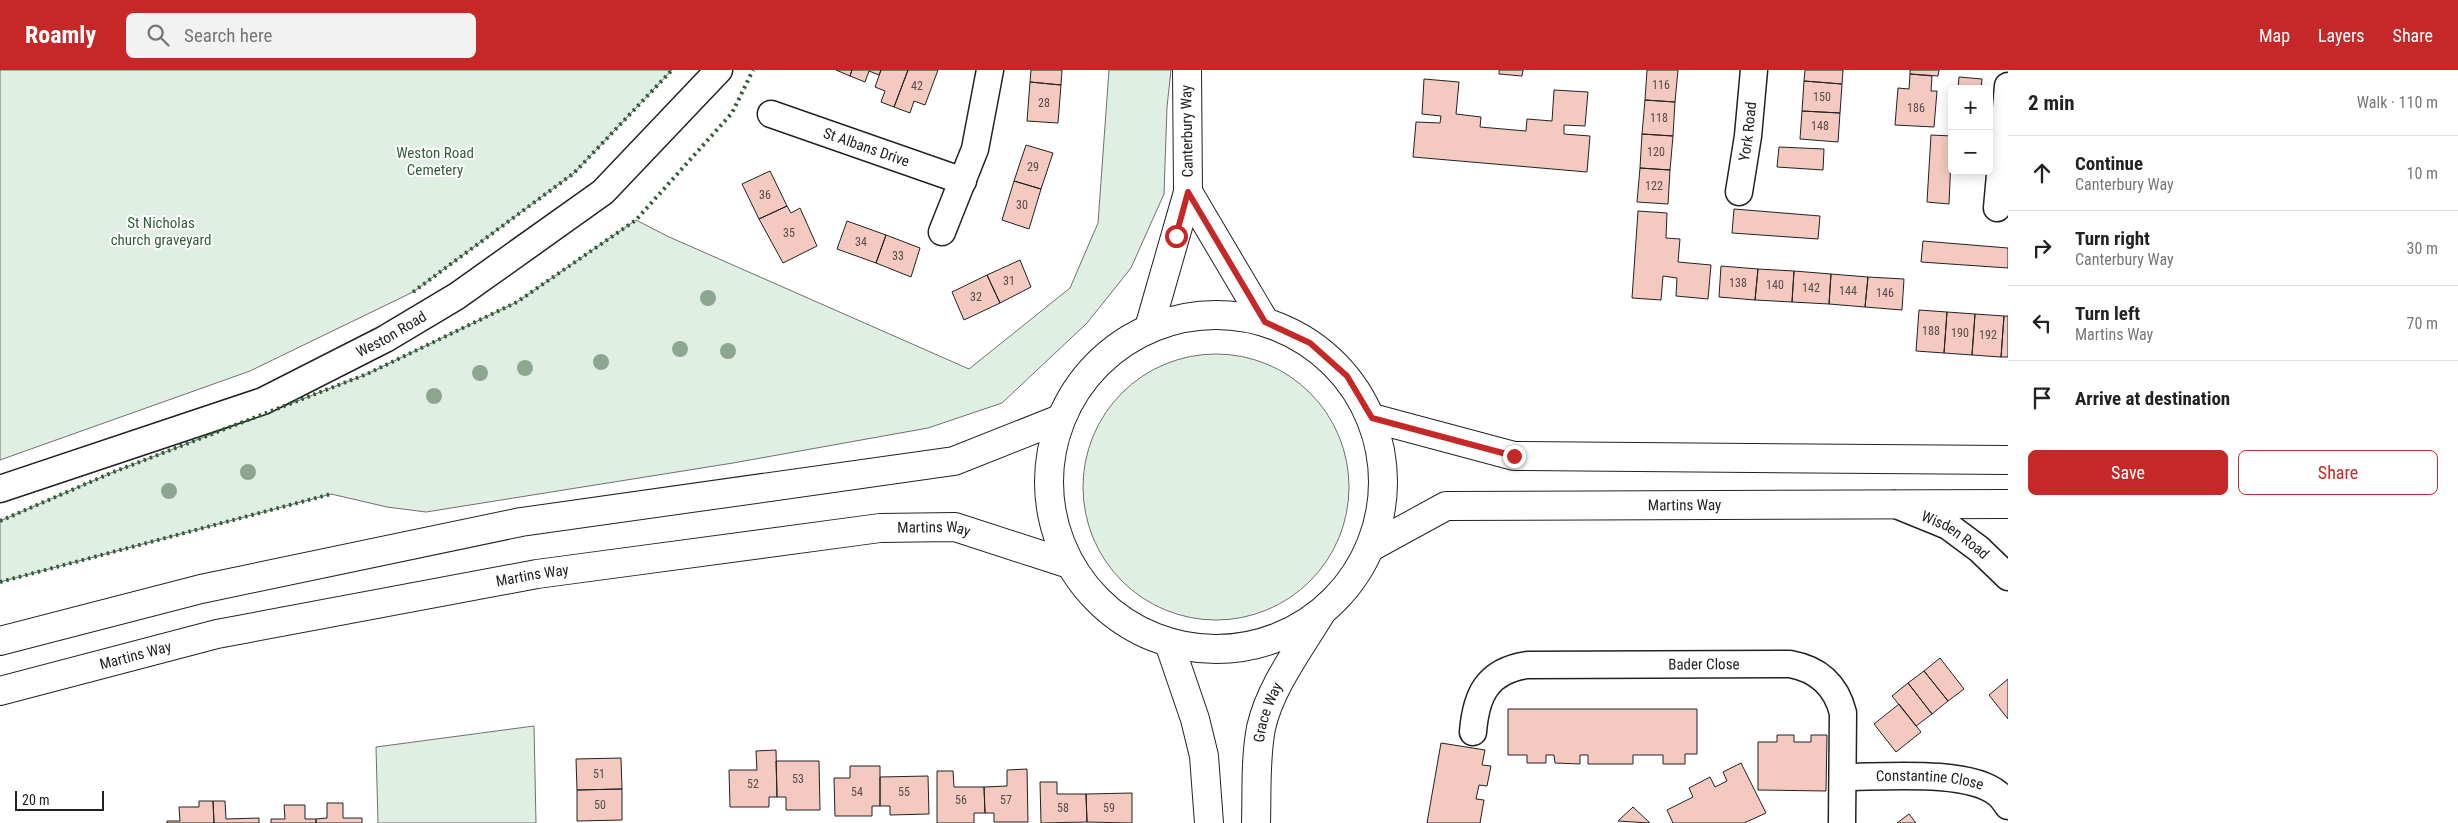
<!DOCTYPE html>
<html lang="en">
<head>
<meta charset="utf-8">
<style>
	body { margin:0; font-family:"Roboto Condensed",sans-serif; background:#f2f2f2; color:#222 }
	.controls { position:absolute; right:15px; top:15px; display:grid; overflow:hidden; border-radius:8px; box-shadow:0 2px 12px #0003 }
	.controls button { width:45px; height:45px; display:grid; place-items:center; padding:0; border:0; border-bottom:1px solid #e0e0e0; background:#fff; color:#222; font:25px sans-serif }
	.scale { position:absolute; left:15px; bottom:12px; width:89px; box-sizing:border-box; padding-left:5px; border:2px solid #222; border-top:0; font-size:14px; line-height:18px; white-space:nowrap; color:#222; -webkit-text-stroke:4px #fff; paint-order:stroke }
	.stop { position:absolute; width:15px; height:15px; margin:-11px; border:4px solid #c62828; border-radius:50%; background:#fff }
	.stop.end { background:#c62828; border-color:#fff; box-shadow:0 1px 5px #0008 }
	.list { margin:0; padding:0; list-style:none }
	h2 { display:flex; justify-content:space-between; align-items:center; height:65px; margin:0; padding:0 20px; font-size:21px }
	h2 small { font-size:16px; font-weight:400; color:#767676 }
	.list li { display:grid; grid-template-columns:32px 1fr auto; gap:15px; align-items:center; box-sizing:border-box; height:75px; padding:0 20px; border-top:1px solid #e0e0e0 }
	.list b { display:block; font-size:19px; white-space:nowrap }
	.list p { margin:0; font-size:16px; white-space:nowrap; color:#767676 }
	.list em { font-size:16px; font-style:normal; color:#767676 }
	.actions { display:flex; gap:10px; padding:15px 20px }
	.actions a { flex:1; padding:11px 0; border:1px solid #c62828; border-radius:8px; text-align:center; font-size:18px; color:#c62828 }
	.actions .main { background:#c62828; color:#fff }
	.icon { flex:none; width:28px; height:28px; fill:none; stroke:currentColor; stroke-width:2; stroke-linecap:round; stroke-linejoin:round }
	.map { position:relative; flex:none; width:2008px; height:753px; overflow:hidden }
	header { display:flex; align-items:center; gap:30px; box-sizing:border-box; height:70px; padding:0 25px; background:#c62828; color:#fff }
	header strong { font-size:24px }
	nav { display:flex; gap:28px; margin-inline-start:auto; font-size:18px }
	.search { width:350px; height:45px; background:#f2f2f2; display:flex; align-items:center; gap:12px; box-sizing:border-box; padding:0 18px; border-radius:8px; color:#767676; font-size:19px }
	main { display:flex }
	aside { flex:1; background:#fff }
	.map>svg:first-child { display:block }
</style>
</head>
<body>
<header>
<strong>Roamly</strong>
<div class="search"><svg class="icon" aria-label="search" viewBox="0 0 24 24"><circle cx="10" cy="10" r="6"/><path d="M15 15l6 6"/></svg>Search here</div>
<nav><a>Map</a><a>Layers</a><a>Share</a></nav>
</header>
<main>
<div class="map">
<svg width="2008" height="753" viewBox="0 0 2008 753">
	<rect width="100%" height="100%" fill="#fff"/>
	<path fill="#e0efe3" stroke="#6f6f6f" d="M0,0H672L574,103L413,222L250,301L0,390Z
		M1109,0H1171L1167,37L1164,124L1131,198L1087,253L1002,333L928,358L733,393L426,442L387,437L331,424L0,512V451L111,403L367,304L517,232L636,150L667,166L969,299L1070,218L1098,153Z
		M1083 417a133 133 0 1 1 266 0a133 133 0 1 1-266 0Z
		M534,656L536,753H378L376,677Z"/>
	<path fill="#f3c9c0" stroke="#222" d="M836,0H852L850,6Z
		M852,0H881L879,5L869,1L865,12L850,6Z
		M881,0H908L894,37L881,32L885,21L875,17Z
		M908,0H938L925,35L914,31L910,43L894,37Z
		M1031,0H1062L1061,15L1030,12Z
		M1499,0H1523L1522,6L1499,4Z
		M1647,0H1678L1675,32L1645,30Z
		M1805,0H1843L1842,14L1804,11Z
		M1910,0H1939L1938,6L1910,4Z
		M1910,4L1932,6L1931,21H1937L1934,57L1895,55L1898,18L1909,19Z
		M1959,7L1982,9L1981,19H1958Z
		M1424,9L1459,12L1456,44L1481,47L1480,57L1526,61L1527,49L1552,51L1554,20L1588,22L1585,56L1564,55V64L1590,66L1587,102L1413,87L1416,52L1440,53L1441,46L1422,44Z
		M1804,11L1842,14L1840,43L1802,41Z
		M1030,12L1061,15L1058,53L1027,51Z
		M1645,30L1675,32L1673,66L1642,64Z
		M1802,41L1840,43L1838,72L1800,69Z
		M1642,64L1673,66L1670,100L1640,98Z
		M1931,65L1952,66L1949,134L1927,132Z
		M1026,75L1053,83L1041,119L1014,111Z
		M1779,77L1824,79L1823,100L1777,97Z
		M1640,98L1670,100L1668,134L1637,132Z
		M770,101L787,136L759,149L742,114Z
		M1014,111L1041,119L1029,159L1002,150Z
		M787,136L791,143L800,138L817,176L783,193L759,149Z
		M1734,139L1820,146L1818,169L1732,163Z
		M1638,141L1667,143L1666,168L1680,169L1678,192L1711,195L1708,229L1676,226L1677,208L1663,206L1661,230L1632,228Z
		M847,151L886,165L876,193L837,179Z
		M886,165L920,178L911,207L876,193Z
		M1923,171L2008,178V198L1921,192Z
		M1020,190L1031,217L1000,233L987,205Z
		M1721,196L1758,199L1755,230L1719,227Z
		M1758,199L1794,201L1792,232L1755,230Z
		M1794,201L1831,204L1829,234L1792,232Z
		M1831,204L1868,207L1865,237L1829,234Z
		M987,205L1000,233L964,250L952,222Z
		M1868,207L1904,209L1902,240L1865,237Z
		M1919,240L1947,242L1944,283L1916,281Z
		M1947,242L1975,244L1972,285L1944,283Z
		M1975,244L2004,246L2001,287L1972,285Z
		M2004,246H2008V287H2001Z
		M1940,588L1964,619L1948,631L1924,601Z
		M1924,601L1948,631L1932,644L1908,613Z
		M2008,609V649L1989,625Z
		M1908,613L1932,644L1916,656L1892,626Z
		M1899,634L1921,662L1896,682L1874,654Z
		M1508,639H1697V684H1685V694H1663V685H1633V694H1588V685H1580V694L1555,693L1554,685H1546V693H1527V685H1508Z
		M1777,665H1794V672H1811V665H1827L1826,721L1758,720V672H1777Z
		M1441,673L1485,680L1482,695L1491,696L1487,716L1479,715L1476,729L1484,730L1480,753H1427Z
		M776,680L777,727H769V737H730L729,700H757L756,681Z
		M621,688L622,719L577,720L576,689Z
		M776,691H819L820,740H786V727H777Z
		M1741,693L1766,743L1744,753H1673L1667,740L1693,727L1689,718L1710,707L1715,717L1727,711L1723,702Z
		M850,696H880V736H872V746H835L834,708H850Z
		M1027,699L1028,752H994V743H985L984,717L1007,716V700Z
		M937,701H953L954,717H984L985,743H974V753H937Z
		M928,706L929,744L890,745V736H880V707Z
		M1040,712H1057V724H1086L1087,752L1041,753Z
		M622,719V750L577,751V720Z
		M1132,723V753L1087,752L1086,724Z
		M199,731H213L214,753H167V751H180L179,737H199Z
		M213,731H225L226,749L259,748V753H214Z
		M327,733H343V748H362V753H316V749L327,748Z
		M284,735H305V749H316V753H271V749H285Z
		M1633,737L1650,753L1618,751Z
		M1909,744L1916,753H1897Z"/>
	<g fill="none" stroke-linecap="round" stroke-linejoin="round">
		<g stroke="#222" stroke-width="29">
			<g id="street">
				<path id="s1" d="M771,44L963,111"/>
				<path id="s2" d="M1739,122L1748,66L1754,0"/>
				<path d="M1997,138L2008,16"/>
				<path d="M942,162L975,79L990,0"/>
				<path id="s3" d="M0,419L263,331L385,269L457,226L603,122L719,0"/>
				<path id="s4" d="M1894,434L1948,456L1979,479L2008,507"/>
				<path id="s5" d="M1473,662C1476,625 1487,601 1527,595L1790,594C1818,599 1836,615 1843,643L1842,753"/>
				<path id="s6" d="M1844,707C1882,707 1969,699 1998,724C2002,727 2005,732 2008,736"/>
			</g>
		</g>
		<g stroke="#222" stroke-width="30">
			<g id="secondary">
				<path d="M1188,122L1265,252"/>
				<path d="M1149,258L1188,122L1187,0"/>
				<path d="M1169,573L1195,649L1204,686L1209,753"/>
				<path id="s7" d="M1256,753C1257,722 1255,689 1261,658C1270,617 1300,578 1321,543"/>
			</g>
		</g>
		<g stroke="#222" stroke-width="30">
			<g id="primary">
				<circle cx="1216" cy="412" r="167"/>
				<path d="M1372,348L1514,386L2008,390"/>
				<path id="s8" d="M1371,477L1446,436L2008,434"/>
				<path d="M0,571L201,519L521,452L954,391L1060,349"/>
				<path id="s9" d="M0,621L217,564L537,504L880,458L955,457L1069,494"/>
			</g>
		</g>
		<use href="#street" stroke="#fff" stroke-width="26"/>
		<use href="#secondary" stroke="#fff" stroke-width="28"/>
		<use href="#primary" stroke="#fff" stroke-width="28"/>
		<path stroke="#2f5e38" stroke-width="4" stroke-dasharray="2.5 4" stroke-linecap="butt" d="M413,222L574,103L672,0
			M0,451L111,403L367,304L517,232L636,150L732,43L753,0
			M0,512L331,424"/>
	</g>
	<g fill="#8da692">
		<circle cx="708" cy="228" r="8"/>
		<circle cx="680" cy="279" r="8"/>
		<circle cx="728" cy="281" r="8"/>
		<circle cx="601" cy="292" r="8"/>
		<circle cx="525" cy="298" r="8"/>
		<circle cx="480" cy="303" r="8"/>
		<circle cx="434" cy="326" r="8"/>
		<circle cx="248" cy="402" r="8"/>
		<circle cx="169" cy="421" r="8"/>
	</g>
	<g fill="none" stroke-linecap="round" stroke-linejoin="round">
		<path stroke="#c62828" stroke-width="6" d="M1176,166L1188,122L1265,252L1310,273L1347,306L1372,348L1514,386"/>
	</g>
	<g text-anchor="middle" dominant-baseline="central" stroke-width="4" stroke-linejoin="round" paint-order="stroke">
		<g font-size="12" fill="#564c4a">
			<text x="1661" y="15">116</text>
			<text x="917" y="16">42</text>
			<text x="1822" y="27">150</text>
			<text x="1044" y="33">28</text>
			<text x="1916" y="38">186</text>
			<text x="1659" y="48">118</text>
			<text x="1820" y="56">148</text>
			<text x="1656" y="82">120</text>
			<text x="1033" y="97">29</text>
			<text x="1654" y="116">122</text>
			<text x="765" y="125">36</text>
			<text x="1022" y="135">30</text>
			<text x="789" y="163">35</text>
			<text x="861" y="172">34</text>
			<text x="898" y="186">33</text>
			<text x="1009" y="211">31</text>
			<text x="1738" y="213">138</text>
			<text x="1775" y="215">140</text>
			<text x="1811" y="218">142</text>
			<text x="1848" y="221">144</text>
			<text x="1885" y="223">146</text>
			<text x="976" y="227">32</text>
			<text x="1931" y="261">188</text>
			<text x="1960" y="263">190</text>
			<text x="1988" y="265">192</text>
			<text x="599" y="704">51</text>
			<text x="798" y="709">53</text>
			<text x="753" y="714">52</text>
			<text x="857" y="722">54</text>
			<text x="904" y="722">55</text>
			<text x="961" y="730">56</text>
			<text x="1006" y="730">57</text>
			<text x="600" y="735">50</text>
			<text x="1063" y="738">58</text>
			<text x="1109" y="738">59</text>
		</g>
		<g font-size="15" fill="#222" stroke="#fff">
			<text transform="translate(1187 61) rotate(-91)">Canterbury Way</text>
			<text stroke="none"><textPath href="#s2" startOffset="61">York Road</textPath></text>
			<text stroke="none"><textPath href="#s1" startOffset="101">St Albans Drive</textPath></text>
			<text stroke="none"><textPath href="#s3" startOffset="422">Weston Road</textPath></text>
			<text stroke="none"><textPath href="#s8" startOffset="324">Martins Way</textPath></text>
			<text stroke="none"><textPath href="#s9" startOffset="950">Martins Way</textPath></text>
			<text stroke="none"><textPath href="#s4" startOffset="69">Wisden Road</textPath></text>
			<text stroke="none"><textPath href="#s9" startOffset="545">Martins Way</textPath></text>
			<text stroke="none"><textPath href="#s9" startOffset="140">Martins Way</textPath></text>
			<text stroke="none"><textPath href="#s5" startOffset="272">Bader Close</textPath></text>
			<text stroke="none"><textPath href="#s7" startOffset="112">Grace Way</textPath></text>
			<text stroke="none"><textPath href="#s6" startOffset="86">Constantine Close</textPath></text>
		</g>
		<g font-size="15" fill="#2f5e38" stroke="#fff">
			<text x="435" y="83">Weston Road<tspan x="435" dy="17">Cemetery</tspan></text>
			<text x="161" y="153">St Nicholas<tspan x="161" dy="17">church graveyard</tspan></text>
		</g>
	</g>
</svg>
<div class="controls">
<button>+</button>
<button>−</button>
</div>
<div class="scale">20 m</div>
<div class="stop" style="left:1176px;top:166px"></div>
<div class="stop end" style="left:1514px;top:386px"></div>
</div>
<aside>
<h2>2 min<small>Walk · 110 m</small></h2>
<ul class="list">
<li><svg class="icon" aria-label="ahead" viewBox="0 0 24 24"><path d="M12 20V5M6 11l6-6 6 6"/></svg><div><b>Continue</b><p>Canterbury Way</p></div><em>10 m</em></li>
<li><svg class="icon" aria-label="right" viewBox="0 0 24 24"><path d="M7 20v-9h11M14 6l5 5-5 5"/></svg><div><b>Turn right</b><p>Canterbury Way</p></div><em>30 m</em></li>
<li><svg class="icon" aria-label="left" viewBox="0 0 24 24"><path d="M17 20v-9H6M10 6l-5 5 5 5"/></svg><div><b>Turn left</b><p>Martins Way</p></div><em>70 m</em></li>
<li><svg class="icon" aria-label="arrive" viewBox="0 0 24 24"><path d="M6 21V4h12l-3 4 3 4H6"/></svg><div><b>Arrive at destination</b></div></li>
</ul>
<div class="actions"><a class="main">Save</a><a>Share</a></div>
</aside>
</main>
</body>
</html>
